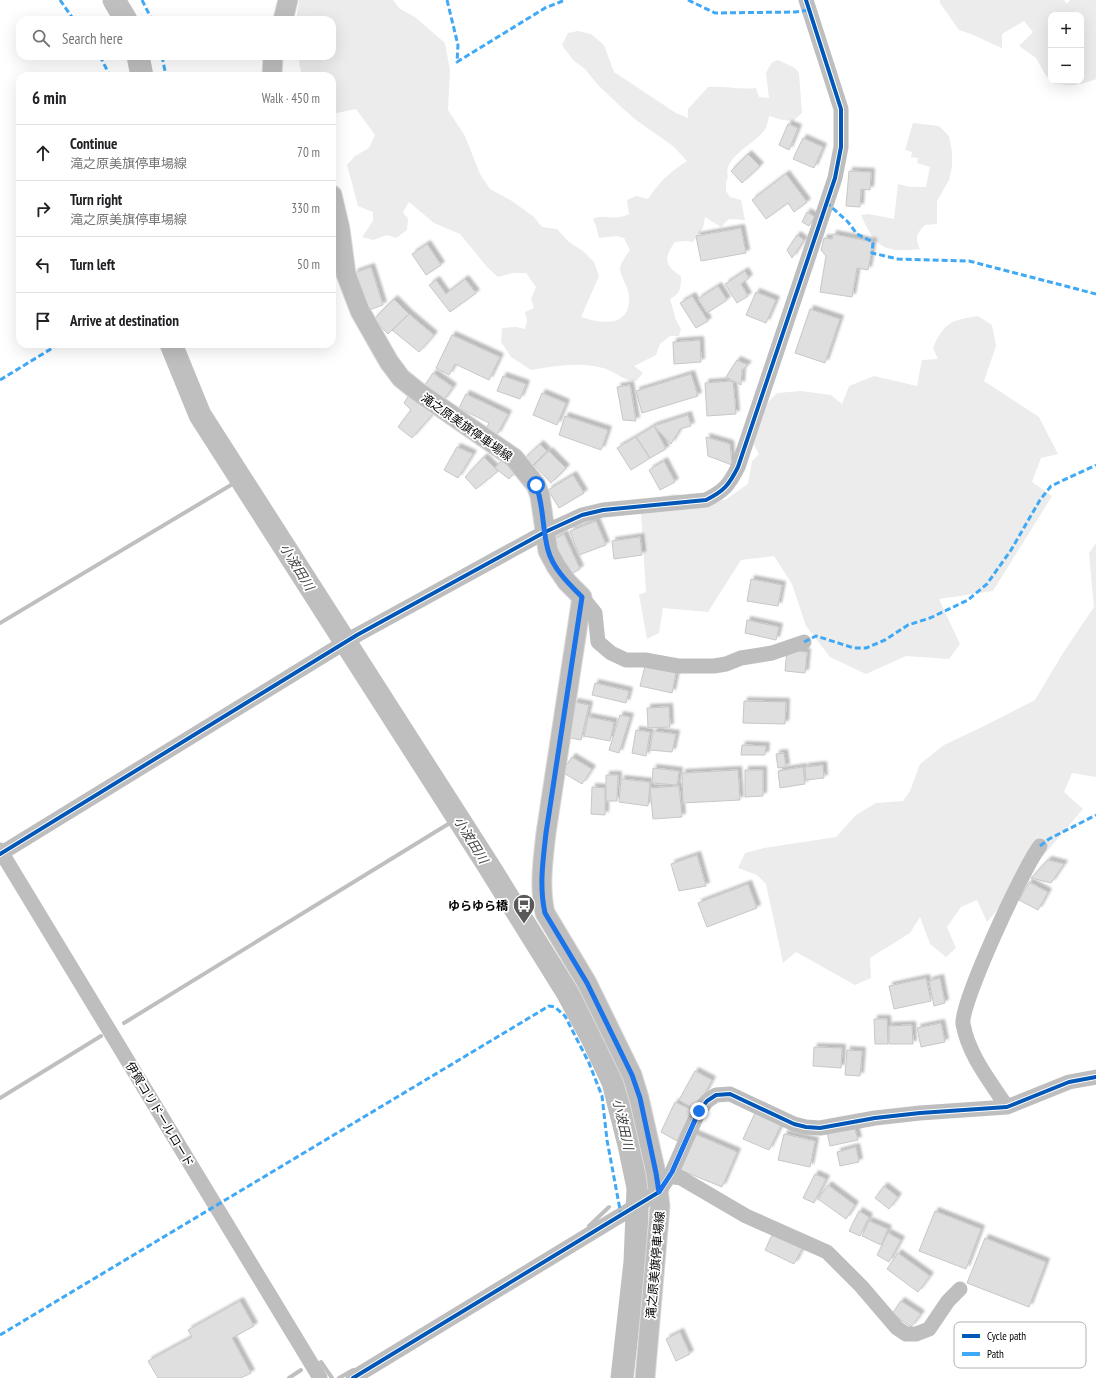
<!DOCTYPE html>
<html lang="en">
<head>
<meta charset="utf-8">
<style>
	body { margin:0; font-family:"PT Sans Narrow","Noto Sans JP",sans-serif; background:#f6f6f6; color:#202124 }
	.controls { position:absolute; right:12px; top:12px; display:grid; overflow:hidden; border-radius:8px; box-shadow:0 4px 16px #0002 }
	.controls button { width:36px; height:36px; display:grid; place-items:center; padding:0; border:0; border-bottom:1px solid #e0e0e0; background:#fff; color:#202124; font:20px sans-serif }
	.stop { position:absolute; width:12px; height:12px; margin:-9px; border:3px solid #1a73e8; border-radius:50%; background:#fff }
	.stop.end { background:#1a73e8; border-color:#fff; box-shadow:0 1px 4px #0008 }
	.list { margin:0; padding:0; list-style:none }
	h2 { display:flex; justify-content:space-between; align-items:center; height:52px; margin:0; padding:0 16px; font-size:17px }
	h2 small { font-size:13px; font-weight:400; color:#757577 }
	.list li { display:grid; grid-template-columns:26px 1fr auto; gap:12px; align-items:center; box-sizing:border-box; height:56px; padding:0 16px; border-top:1px solid #e0e0e0 }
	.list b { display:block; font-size:15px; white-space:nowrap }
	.list p { margin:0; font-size:13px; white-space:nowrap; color:#757577 }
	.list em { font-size:13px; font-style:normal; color:#757577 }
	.icon { flex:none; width:22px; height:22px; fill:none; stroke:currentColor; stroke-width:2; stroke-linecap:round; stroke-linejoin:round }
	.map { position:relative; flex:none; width:1096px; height:1378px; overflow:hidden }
	.search { position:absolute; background:#fff; box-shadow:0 4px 16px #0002; left:16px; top:16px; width:320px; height:44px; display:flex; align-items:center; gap:10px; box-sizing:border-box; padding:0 14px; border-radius:12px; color:#757577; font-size:15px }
	.panel { position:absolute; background:#fff; box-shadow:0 4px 16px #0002; left:16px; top:72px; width:320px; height:276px; border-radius:12px }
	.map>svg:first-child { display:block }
</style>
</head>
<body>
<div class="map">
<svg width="1096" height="1378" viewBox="0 0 1096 1378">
	<defs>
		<filter id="shadow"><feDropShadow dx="3.5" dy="-3.5" stdDeviation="1" flood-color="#0004"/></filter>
	</defs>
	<rect width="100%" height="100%" fill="#fff"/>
	<path fill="#ececec" d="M299,0H393L400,9L415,17L445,43L450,70L448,110L465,136L480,174L490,189L512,201L534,217L542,227L557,229L569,242L583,251L594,262L599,276L581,317C603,324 631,328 629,295C628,286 621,278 620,269C620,263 627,255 630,250L624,238L617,236L599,238L596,226L593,219C603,213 614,222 629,214L627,200L636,196L648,199C660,181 669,173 687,161L673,146L636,120L619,105L597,84L585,69L573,60L562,45L568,33L578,31L591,34L604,45L614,72L676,113L688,118V109L708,87C725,86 740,90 756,88L759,97L769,98L766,73L772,62L778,60L795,68L799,73L802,113L793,121L782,120L769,116C768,121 767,127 764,131C754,144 722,158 728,177L726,182V191L730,197L741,200L745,220L729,219L721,227L705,217L703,228L693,242L686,241L675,242C663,258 665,266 681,276C681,288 681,293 670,299L676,320L681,329L679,336H670L660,344L656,355L634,366L643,373L636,381C624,381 617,373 606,369C583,361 554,366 531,370L511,357L501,342L502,328L516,327L525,329L527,321L525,312L534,308L531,299L536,287L526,273H513L498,277L487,267L460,234L434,223L409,202L403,212L408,219L407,230L396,238L387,235L373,240L362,237L373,221V212L358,206L347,165L355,156L369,148L375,135L356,109L332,114V76H313V75L301,72L298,56H332V20H296Z
		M940,0H1064L1067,4L1070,0H1096V79C1083,84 1067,89 1054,81H1081V15H1051V79L1046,76L1036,58L1019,46L1033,32L1024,21L1002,34V48C987,42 974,34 959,30L940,3Z
		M913,123L939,126L949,136L952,152V166L949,180L937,201V224L925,225C916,234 915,238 920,249C885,253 875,248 861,215L869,214L894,219L898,184L910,187H926L930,167L917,163L918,158L911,157L912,152L905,150Z
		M978,316L992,325L996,346L984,381L1039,417L1058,454L1041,458L1032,482L1052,496L993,591L939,599L960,644L949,659L906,656L866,674L830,657L806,626L792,584L774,556L741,560L708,612L663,608L659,633L647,639L639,595L646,592L641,513L651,499L673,494L725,500L748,484L752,461L759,454L753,443L765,405L777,393L801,391L831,395L842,404L849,386L874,376L917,386L922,360L938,359L933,348C944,322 952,320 978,316Z
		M1096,543V777L1072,773L1064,792L1083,809L987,922L977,900L961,907L947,927L956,948L946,957L930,944L920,917L910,933L870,958L871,978L855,985L796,952L783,963L766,884L757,875L738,868L745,853L764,848L836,837L856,815L876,803L903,801L910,791L920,764L944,745L980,728L1035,700L1063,653L1094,607L1089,553Z"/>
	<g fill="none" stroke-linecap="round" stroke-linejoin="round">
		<path stroke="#bfbfbf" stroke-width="4" d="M0,623L241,479
			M124,1023L458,818
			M0,1098L101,1036
			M589,1226L609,1207
			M321,1362L332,1378
			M289,1378L301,1370
			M339,1378L353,1370"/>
		<path stroke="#bfbfbf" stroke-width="23" d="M114,0L126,20
			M138,56L142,76
			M171,344L200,415L488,865L567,992L592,1038L613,1082L629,1145L638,1188L635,1262L622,1378"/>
	</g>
	<path fill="#dfdfdf" stroke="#c7c7c7" filter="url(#shadow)" d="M788,124L798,128L789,150L779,145Z
		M803,138L823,147L814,168L793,159Z
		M748,154L760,166L742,183L731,171Z
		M849,171L871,172L870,190L861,189L860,207L846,206Z
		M786,174L807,202L794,212L788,203L766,219L752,200Z
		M807,212L815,217L809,226L802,222Z
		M741,228L746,253L701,261L696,236Z
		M833,234L873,242L868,270L857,268L852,297L820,292L826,256L821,250L824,238L832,239Z
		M797,235L804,240L792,258L787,250Z
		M427,244L441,265L426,275L412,254Z
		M371,267L383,305L366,311L354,273Z
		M745,271L749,278L741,284L748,296L737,303L725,284Z
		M465,279L476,293L450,312L429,285L436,280L446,294Z
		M718,286L727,300L707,313L698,299Z
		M756,292L776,300L766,323L746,315Z
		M692,296L708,321L696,328L680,303Z
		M394,299L409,314L388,334L374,319Z
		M810,309L840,319L825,363L795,353Z
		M409,314L434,335L419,352L392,330Z
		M452,335L500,357L489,380L455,364L449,375L436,368Z
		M700,340L701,362L674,364L673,342Z
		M737,360L748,365L742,370L741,385L726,377Z
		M433,373L453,387L443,401L423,388Z
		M691,374L698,396L642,413L636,391Z
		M503,376L526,384L520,399L497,391Z
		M733,381L736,414L707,416L705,383Z
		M630,385L636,421L623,420L617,387Z
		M542,393L566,403L557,425L533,415Z
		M466,394L508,414L497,435L486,429L489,423L459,408Z
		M409,395L434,413L412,438L398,427L411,410L404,403Z
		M688,415L691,426L680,429L671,444L654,426Z
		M565,416L608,430L601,450L559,435Z
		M654,426L666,449L650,458L636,437Z
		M636,437L650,458L631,470L617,448Z
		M706,437L730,444L732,465L708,456Z
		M540,444L547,451L531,467L524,459Z
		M457,447L473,454L458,478L444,470Z
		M549,451L566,468L551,483L534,465Z
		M484,457L498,471L476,489L465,477Z
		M503,459L516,471L509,479L495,468Z
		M664,461L675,482L660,490L649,470Z
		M573,475L584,493L559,508L548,490Z
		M596,521L606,545L579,555L570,531Z
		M564,534L580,569L569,575L552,540Z
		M640,537L642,555L614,559L612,541Z
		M751,579L782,585L778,606L747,601Z
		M747,620L779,627L776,640L745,633Z
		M787,650L807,652L805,673L785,671Z
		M646,662L677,668L672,693L640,686Z
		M595,683L629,691L626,703L592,695Z
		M744,701L786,702L785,724L743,723Z
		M574,702L589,705L581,740L566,737Z
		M669,707L670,727L648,728L647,708Z
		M620,715L630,717L619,753L609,750Z
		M588,717L614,722L610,741L584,736Z
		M636,730L650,732L646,756L632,753Z
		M653,731L676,734L672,752L650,750Z
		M742,745L766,746L765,755H741Z
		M784,753L786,767L778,768L776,754Z
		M572,757L592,769L582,784L562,772Z
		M823,765L824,778L806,780L805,767Z
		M803,767L805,784L780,788L778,771Z
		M653,768L679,771L677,785L652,783Z
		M738,770L740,800L683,803L682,773Z
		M745,770H763V796L745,797Z
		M606,775H618L617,801H606Z
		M621,779L650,782L648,806L619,802Z
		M679,786L682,817L653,819L650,788Z
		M592,787L605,788V815L591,814Z
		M697,855L706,886L679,891L671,864Z
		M1048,860L1064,864L1051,883L1031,878Z
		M1029,882L1048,892L1038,910L1019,900Z
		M748,884L757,908L707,927L698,903Z
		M926,978L931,1001L894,1009L889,986Z
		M940,978L945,1003L934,1006L929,981Z
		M874,1019H887L888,1044H875Z
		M941,1023L945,1042L921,1047L917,1028Z
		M912,1025L913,1044H889V1026Z
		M814,1047L842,1048L841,1068L813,1066Z
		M847,1050L862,1051L860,1076L845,1075Z
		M695,1071L712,1080L696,1110L679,1100Z
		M675,1102L692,1110L677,1141L661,1132Z
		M755,1113L781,1125L769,1150L743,1139Z
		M854,1126L858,1140L830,1146L827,1132Z
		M693,1133L737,1152L722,1187L678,1169Z
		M784,1134L815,1141L810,1167L778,1160Z
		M856,1147L859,1162L840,1166L837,1152Z
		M815,1174L826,1179L814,1203L803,1198Z
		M828,1185L855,1205L846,1219L818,1199Z
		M884,1186L898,1197L889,1209L875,1198Z
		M859,1211L869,1217L860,1236L849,1231Z
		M935,1211L981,1229L966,1269L919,1251Z
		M869,1221L888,1229L881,1245L862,1236Z
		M774,1231L804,1245L794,1264L765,1250Z
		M888,1233L901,1240L889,1262L877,1255Z
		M985,1238L1046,1262L1029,1307L967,1283Z
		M898,1253L930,1276L918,1292L887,1269Z
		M240,1301L254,1326L232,1338L251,1373L241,1378H158L148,1361L192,1337L188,1330Z
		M901,1301L921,1314L911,1327L892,1314Z
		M680,1332L690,1354L676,1361L666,1339Z"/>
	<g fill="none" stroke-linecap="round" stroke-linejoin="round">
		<g stroke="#dbdbdb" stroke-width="21">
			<path id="major" d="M283,20L288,0
				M272,76L273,56
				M332,195L340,229L346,274L360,311L389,362L401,378L417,391L514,458L536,485L540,496L548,551L556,566L567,582L582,597L546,833C543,860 539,887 545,913L587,983L632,1075L639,1098L656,1173L660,1206L645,1378"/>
		</g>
		<path stroke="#bebebe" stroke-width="15" d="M582,597L595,613L598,642L611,653L626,660H645L678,666H714L726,664L741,658L772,653L804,642
			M0,850L320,1378
			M0,854L357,635L545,532L582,515L603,510L706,500C724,491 729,485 738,467L835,178L841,147V109L806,0
			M1007,1107C990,1081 969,1056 963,1024C960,1004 1024,866 1040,846
			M669,1176L681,1178L746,1216L827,1252L861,1286L897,1328L906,1334H916L929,1329L948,1301L960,1289
			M353,1378L659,1192L672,1172L699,1111L707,1101L716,1095L730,1094L794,1124L806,1127L820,1128L875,1118L920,1113L1007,1107L1069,1082L1096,1077"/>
		<use href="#major" stroke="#bebebe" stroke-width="19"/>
		<path stroke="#3fa9f5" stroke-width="3" stroke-dasharray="6 3" stroke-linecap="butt" d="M60,0L74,20
			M142,0L152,20
			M447,0L458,45L457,62L545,8L565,0
			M688,0L715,13L795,12L810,10
			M100,56L110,76
			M162,56L166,76
			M826,202L848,222L857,234L873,242L872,253L898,259L969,261L1096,294
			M0,380L59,344
			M804,642L816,636L854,648H866L885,640L908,625L930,618L968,600L987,584L1011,550L1040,500L1051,486L1096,465
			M1040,846L1049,839L1096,815
			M0,1335L549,1006L555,1007L565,1016L589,1063L602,1096L607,1140L621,1215"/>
		<g stroke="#fff" stroke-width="6">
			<path id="cycleway" d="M0,854L357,635L545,532L582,515L603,510L706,500C724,491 729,485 738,467L835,178L841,147V109L806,0
				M353,1378L659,1192L672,1172L699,1111L707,1101L716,1095L730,1094L794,1124L806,1127L820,1128L875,1118L920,1113L1007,1107L1069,1082L1096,1077"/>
		</g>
		<use href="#cycleway" stroke="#0057b8" stroke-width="4"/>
	</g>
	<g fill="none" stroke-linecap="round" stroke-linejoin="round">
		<path stroke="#1a73e8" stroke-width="5" d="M536,485C544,506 542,529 548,550C553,569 569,584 582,597L546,833C543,860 539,887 545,913L587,983L632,1075L640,1098L656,1173L659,1192L672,1172L699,1111"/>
	</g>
	<defs>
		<g id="bus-pin" transform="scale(1.15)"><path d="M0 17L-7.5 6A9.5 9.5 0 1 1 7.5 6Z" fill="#595959" stroke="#fff"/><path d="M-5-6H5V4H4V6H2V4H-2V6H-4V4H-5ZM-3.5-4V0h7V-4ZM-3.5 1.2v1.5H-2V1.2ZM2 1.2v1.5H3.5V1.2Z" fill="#fff"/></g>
	</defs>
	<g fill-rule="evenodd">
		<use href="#bus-pin" x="524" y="905"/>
	</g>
	<g text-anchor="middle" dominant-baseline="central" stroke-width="3.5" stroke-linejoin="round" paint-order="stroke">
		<g font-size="12" fill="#000" stroke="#fff">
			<text transform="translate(467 427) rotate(35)">滝之原美旗停車場線</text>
			<text transform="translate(160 1114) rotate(59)">伊賀コリドールロード</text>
			<text transform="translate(655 1265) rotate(-85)">滝之原美旗停車場線</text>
		</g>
		<g font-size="12" font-weight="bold" fill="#000" stroke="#fff" text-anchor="end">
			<text x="508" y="905">ゆらゆら橋</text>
		</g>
		<g font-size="13" font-style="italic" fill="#444" stroke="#fff">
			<text transform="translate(297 567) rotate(58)">小波田川</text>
			<text transform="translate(471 840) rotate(58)">小波田川</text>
			<text transform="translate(623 1124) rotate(77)">小波田川</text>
		</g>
	</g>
	<rect x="954" y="1322" width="132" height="46" rx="6" fill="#fff" stroke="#b2b2b2" stroke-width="1"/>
	<rect x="962" y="1334" width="18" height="4" fill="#0057b8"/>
	<rect x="962" y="1352" width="18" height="4" fill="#3fa9f5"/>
	<g font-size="11" fill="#000">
		<text x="987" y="1340">Cycle path</text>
		<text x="987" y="1358">Path</text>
	</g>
</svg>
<div class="controls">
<button>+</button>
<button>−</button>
</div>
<div class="stop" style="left:536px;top:485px"></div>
<div class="stop end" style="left:699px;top:1111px"></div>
<div class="search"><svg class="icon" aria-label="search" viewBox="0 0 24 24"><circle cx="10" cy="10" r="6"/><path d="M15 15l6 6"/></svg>Search here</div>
<section class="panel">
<h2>6 min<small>Walk · 450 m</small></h2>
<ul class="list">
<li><svg class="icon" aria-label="ahead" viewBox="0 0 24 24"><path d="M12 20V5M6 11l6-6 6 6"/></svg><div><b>Continue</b><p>滝之原美旗停車場線</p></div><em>70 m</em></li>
<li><svg class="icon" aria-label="right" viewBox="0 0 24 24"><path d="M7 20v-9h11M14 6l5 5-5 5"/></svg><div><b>Turn right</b><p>滝之原美旗停車場線</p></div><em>330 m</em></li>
<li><svg class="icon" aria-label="left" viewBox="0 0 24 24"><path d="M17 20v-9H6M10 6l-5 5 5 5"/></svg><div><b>Turn left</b></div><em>50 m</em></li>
<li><svg class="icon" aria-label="arrive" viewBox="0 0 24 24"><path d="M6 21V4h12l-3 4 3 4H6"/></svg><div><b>Arrive at destination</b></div></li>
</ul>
</section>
</div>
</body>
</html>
